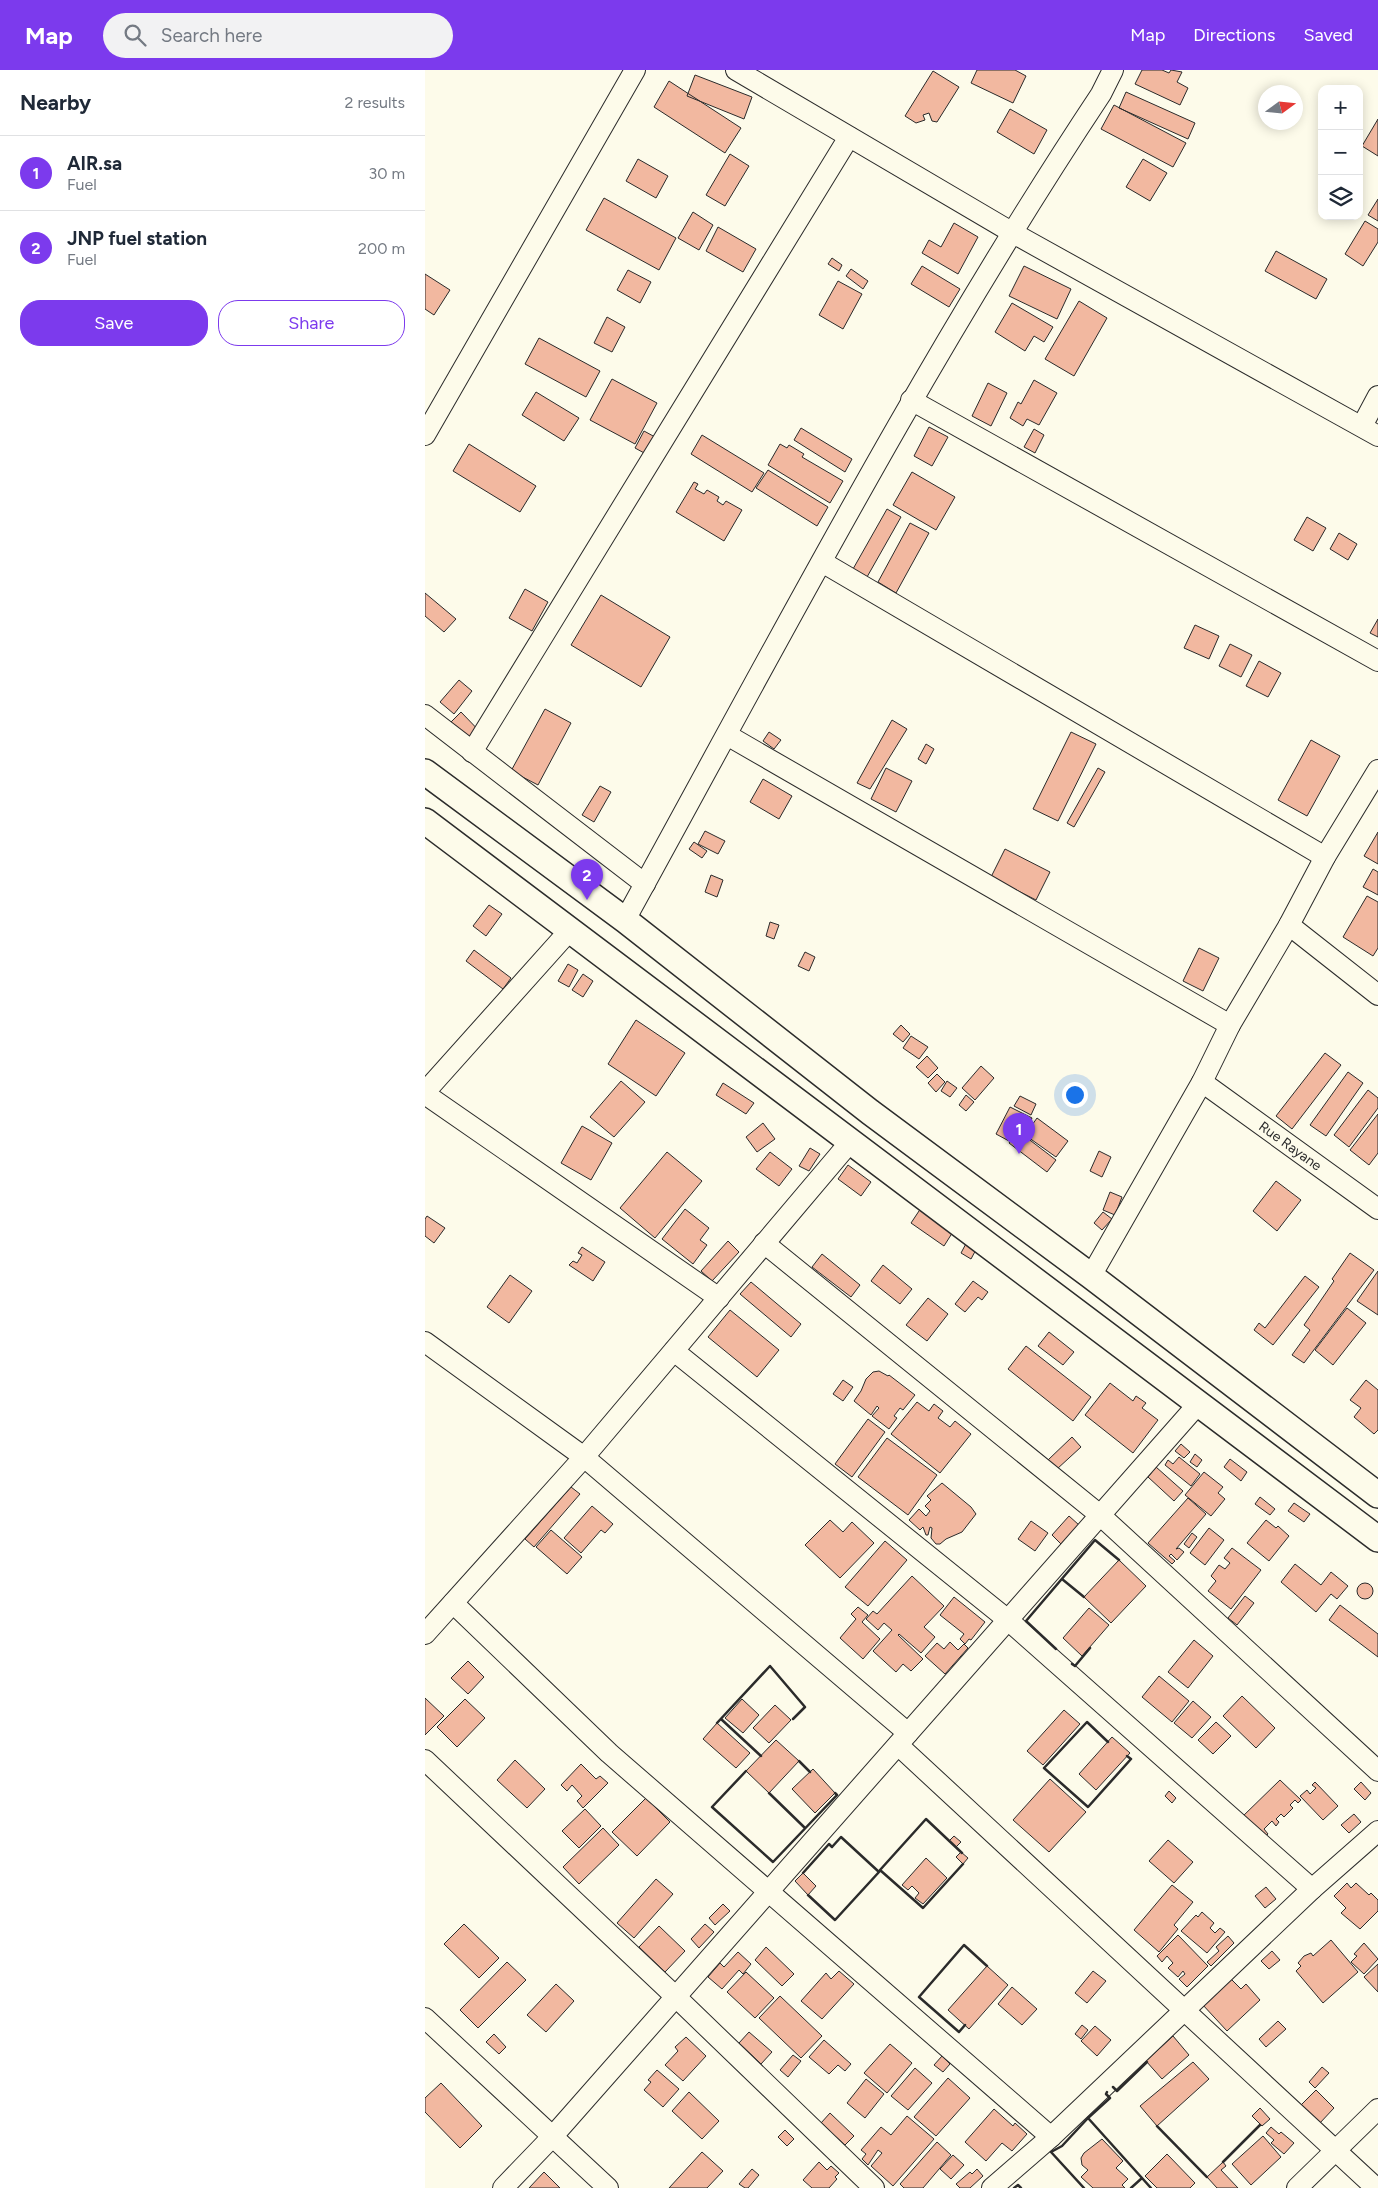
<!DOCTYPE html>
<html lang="en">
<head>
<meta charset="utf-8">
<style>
	body { margin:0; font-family:Figtree,sans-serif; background:#f2f2f3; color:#1f2937 }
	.controls { position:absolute; right:15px; top:15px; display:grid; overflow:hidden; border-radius:10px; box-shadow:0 2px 12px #0003 }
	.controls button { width:45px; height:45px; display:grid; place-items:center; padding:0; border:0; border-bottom:1px solid #e0e1e3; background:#fff; color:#1f2937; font:25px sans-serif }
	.compass { position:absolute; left:833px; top:15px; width:45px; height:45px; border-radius:50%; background:#fff; box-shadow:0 2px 12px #0003; rotate:75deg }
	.you { position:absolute; left:649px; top:1024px; width:18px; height:18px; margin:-12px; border:4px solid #fff; border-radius:50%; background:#1a73e8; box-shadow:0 0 0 8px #1a73e833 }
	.badge { display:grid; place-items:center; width:32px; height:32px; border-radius:50%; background:#7c3aed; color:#fff; font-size:16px; font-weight:700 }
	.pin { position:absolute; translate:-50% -41px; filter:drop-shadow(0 1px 2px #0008) }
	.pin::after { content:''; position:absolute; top:26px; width:18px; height:15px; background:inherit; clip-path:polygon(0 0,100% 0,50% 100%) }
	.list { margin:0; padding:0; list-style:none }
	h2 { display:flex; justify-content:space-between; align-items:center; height:65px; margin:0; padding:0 20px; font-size:21px }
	h2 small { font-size:16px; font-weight:400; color:#747a83 }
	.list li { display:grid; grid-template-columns:32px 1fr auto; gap:15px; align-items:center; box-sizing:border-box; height:75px; padding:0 20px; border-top:1px solid #e0e1e3 }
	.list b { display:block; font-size:19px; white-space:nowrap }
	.list p { margin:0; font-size:16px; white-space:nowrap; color:#747a83 }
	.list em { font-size:16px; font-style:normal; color:#747a83 }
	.actions { display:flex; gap:10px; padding:15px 20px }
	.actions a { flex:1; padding:11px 0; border:1px solid #7c3aed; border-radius:20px; text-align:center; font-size:18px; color:#7c3aed }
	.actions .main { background:#7c3aed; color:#fff }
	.icon { flex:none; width:28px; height:28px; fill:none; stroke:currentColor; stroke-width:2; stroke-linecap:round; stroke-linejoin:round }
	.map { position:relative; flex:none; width:953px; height:2118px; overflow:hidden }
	header { display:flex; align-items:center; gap:30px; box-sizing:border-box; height:70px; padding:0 25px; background:#7c3aed; color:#fff }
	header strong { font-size:24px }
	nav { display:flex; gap:28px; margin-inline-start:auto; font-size:18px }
	.search { width:350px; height:45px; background:#f2f2f3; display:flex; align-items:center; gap:12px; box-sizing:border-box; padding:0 18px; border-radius:28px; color:#747a83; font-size:19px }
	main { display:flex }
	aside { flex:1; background:#fff }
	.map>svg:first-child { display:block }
</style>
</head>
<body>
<header>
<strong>Map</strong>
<div class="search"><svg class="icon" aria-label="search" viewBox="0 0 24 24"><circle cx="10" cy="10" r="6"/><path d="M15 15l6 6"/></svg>Search here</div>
<nav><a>Map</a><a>Directions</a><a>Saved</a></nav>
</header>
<main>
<aside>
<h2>Nearby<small>2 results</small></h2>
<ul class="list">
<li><span class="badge">1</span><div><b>AIR.sa</b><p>Fuel</p></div><em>30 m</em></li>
<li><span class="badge">2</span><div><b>JNP fuel station</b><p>Fuel</p></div><em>200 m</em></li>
</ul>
<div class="actions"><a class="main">Save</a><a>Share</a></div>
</aside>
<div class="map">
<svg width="953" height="2118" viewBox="0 0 953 2118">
	<rect width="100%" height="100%" fill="#fdfbea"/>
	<path fill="#f2b8a0" stroke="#2b2b2b" d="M552,0H590L601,6L588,33L546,13Z
		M717,0H737L744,3L746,0L757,2L752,12L763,18L755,35L710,14Z
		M508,1L534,17L512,52L507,51L504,43L498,45L500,50L491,53L480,46Z
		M270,5L327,27L319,49L262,26Z
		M244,11L316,58L300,83L229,37Z
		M701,22L770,53L763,69L694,38Z
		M689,35L761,73L748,97L676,59Z
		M585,39L622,60L609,84L572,62Z
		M953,49V86L937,76Z
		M305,84L324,96L300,136L281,125Z
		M213,89L243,106L231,128L201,111Z
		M718,89L742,103L725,131L701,117Z
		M179,128L251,168L234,200L161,160Z
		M953,129V151L943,145Z
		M268,142L288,155L274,180L253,168Z
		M940,151L953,159V172L938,196L920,184Z
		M529,153L553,167L533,204L497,183L504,170L516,177Z
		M293,157L331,179L318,202L281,181Z
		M851,181L902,209L891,229L840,201Z
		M407,188L417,195L414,201L403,194Z
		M497,196L535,219L524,237L486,214Z
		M599,196L646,219L632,249L584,226Z
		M426,199L443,211L438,219L421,206Z
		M203,200L226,212L215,233L192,220Z
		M0,204L25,220L9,245L0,239Z
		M413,211L437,224L418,259L394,245Z
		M654,231L682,248L649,306L620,289Z
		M587,233L628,257L619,272L609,266L600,281L570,262Z
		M182,247L200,257L187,282L169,273Z
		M114,268L175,301L161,327L100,294Z
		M187,309L232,333L210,374L165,350Z
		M609,310L632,323L614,355L602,349L598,356L585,348L593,332L596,334Z
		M563,313L582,323L566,356L547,346Z
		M111,322L154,348L139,371L97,345Z
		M504,357L523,367L507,396L489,386Z
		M376,358L427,389L420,402L369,370Z
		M609,359L619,365L610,383L599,377Z
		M219,361L230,367L221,384L210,378Z
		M277,365L339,403L327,422L266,384Z
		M44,374L111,416L95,442L28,401Z
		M355,374L362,378L364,375L379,384L377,387L418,411L405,433L343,395Z
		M343,400L403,437L392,456L331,418Z
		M487,402L530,427L511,460L468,435Z
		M269,412L273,414L270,419L279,424L282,420L294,427L292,431L298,435L301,431L317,440L299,471L251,442Z
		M462,439L476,447L442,507L428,499Z
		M882,447L901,458L888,481L869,470Z
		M485,453L504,463L471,523L453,512Z
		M914,463L932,474L923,490L905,479Z
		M100,519L123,532L107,561L84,548Z
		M0,523L31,549L19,562L0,546Z
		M176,525L245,567L216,617L146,575Z
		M953,549V567L945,563Z
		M770,555L794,566L784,589L759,578Z
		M805,574L827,585L816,607L794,596Z
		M834,591L856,603L843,627L821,616Z
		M34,610L47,621L29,644L15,632Z
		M120,639L146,653L113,715L86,701Z
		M36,642L62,669L52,679L26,652Z
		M467,650L482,659L445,719L432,713Z
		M344,662L356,670L349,679L338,671Z
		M646,662L671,674L633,751L608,739Z
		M886,670L915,686L882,746L853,730Z
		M501,674L509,679L501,694L493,689Z
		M461,698L487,711L471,742L446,729Z
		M673,698L680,702L649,757L642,753Z
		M338,709L367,726L354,749L325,732Z
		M175,716L186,722L169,752L157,745Z
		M280,761L300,771L293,784L273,774Z
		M953,762V794L939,786Z
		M269,772L282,781L277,788L264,779Z
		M580,779L625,802L611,830L566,807Z
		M948,799L953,802V825L938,817Z
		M286,805L298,810L292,827L280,822Z
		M942,826L953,832V878L948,886L918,867Z
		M64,835L77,844L61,866L48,856Z
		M345,852L354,855L349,869L341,866Z
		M774,878L794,888L778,921L758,911Z
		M49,880L86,908L78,919L41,891Z
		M380,882L390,887L384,901L373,896Z
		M143,894L153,900L144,917L133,911Z
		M158,904L168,911L158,927L147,920Z
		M211,950L260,983L231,1026L183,994Z
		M476,955L485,964L478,972L468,964Z
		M486,966L503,977L494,989L478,978Z
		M900,983L916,995L867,1059L851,1046Z
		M502,986L513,998L503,1008L491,997Z
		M556,996L569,1008L550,1030L537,1018Z
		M923,1002L938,1013L901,1066L885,1055Z
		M512,1004L520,1012L511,1022L503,1013Z
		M196,1011L220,1032L189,1067L165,1047Z
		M522,1011L532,1018L525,1027L516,1021Z
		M298,1013L329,1033L321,1044L291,1025Z
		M943,1020L953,1028V1038L924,1077L909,1065Z
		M541,1025L549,1032L541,1041L534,1035Z
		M595,1026L611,1034L606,1045L589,1036Z
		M585,1037L607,1048L600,1062L590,1057L584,1071L571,1064Z
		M953,1044V1083L944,1095L925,1080Z
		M612,1048L643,1071L631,1087L600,1065Z
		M338,1053L350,1069L332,1082L321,1067Z
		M157,1056L187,1073L166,1110L136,1093Z
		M593,1061L631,1090L622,1102L584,1073Z
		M385,1078L395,1084L384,1101L374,1096Z
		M674,1081L686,1087L677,1107L665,1101Z
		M242,1082L277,1111L230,1168L195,1138Z
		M345,1082L367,1099L354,1116L331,1099Z
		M423,1095L446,1112L436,1126L413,1109Z
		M851,1111L876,1130L852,1161L828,1141Z
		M685,1122L697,1127L690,1145L678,1140Z
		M498,1135L531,1157L519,1176L486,1153Z
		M260,1139L284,1158L275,1170L282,1175L268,1194L237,1169Z
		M678,1142L687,1149L677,1160L669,1153Z
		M2,1146L20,1158L9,1173L0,1166V1149Z
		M544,1168L554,1174L546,1189L536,1183Z
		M303,1171L314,1182L287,1211L276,1201Z
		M157,1177L180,1192L168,1211L144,1195L148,1191L152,1193L157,1185L153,1183Z
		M925,1183L949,1200L879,1293L867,1285L885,1260L879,1255L909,1211L907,1209Z
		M397,1184L435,1215L426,1227L387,1197Z
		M458,1195L487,1219L475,1234L446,1211Z
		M953,1201V1245L932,1231Z
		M85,1205L107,1221L84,1253L62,1237Z
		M880,1206L894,1217L848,1275L829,1260L834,1253L840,1258Z
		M548,1211L563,1222L557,1230L553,1227L540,1242L530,1234Z
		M326,1212L376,1254L366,1267L315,1224Z
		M503,1228L523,1244L502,1271L481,1255Z
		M922,1238L941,1253L908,1295L890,1280Z
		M305,1240L354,1280L332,1307L283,1267Z
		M624,1262L649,1282L638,1295L613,1276Z
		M601,1276L666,1327L648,1351L583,1299Z
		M454,1301L463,1306L464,1305L490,1325L478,1340L475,1338L469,1346L472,1348L464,1359L447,1346L454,1338L452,1336L446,1345L429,1331L436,1321L441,1309L448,1302Z
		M418,1310L428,1317L418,1331L408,1324Z
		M941,1310L953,1320V1360L949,1364L929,1347L936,1338L925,1330Z
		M685,1313L708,1331L711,1326L721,1333L717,1338L733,1350L708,1383L660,1345Z
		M492,1332L504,1341L509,1334L518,1341L513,1348L525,1357L530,1351L546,1364L515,1403L466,1364Z
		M443,1349L460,1362L427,1407L410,1394Z
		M647,1367L656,1377L632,1399L623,1390Z
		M462,1368L512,1405L483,1445L433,1407Z
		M756,1374L765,1382L759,1388L750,1381Z
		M770,1384L777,1390L772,1397L765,1392Z
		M754,1387L775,1404L766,1416L740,1395L743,1390L748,1394Z
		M805,1389L822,1402L816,1411L799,1397Z
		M731,1397L758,1421L749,1431L723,1407Z
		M779,1402L798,1417L793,1423L800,1429L786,1446L760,1425Z
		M517,1413L546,1437L551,1444L537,1462L521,1469L515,1474H511L506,1468L507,1458L505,1457L503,1465H501L498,1457L495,1460L484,1450L494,1439L501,1446L505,1441L500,1436L506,1430L502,1426Z
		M146,1417L155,1424L109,1477L100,1469Z
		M835,1427L850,1439L845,1445L830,1434Z
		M763,1428L781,1444L751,1479L754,1478L759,1482L752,1490L746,1484L744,1486L750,1491L747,1494L723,1473Z
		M869,1433L885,1444L879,1452L863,1441Z
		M167,1436L188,1454L180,1463L176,1460L156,1483L139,1468Z
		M644,1446L654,1455L636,1474L627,1465Z
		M405,1450L418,1462L427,1452L449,1473L415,1508L380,1475Z
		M841,1450L851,1458L853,1456L864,1466L844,1491L822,1473Z
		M606,1451L623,1463L610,1481L593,1469Z
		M784,1458L799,1470L780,1495L765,1483Z
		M126,1460L157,1487L142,1504L111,1477Z
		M767,1463L772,1467L764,1478L759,1474Z
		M460,1471L482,1490L443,1536L420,1517Z
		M807,1478L836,1500L806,1539L783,1521L791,1511L786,1506L794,1495L800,1499L805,1493L799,1488Z
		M694,1490L721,1516L686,1553L659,1527Z
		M870,1494L896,1515L906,1502L923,1516L912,1529L906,1524L891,1542L856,1512Z
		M487,1506L519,1536L499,1557L510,1567L496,1583L474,1564L473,1565L498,1589L486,1601L478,1594L471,1602L448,1581L467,1560L459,1553L453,1560L441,1549L448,1541L452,1544Z
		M932 1521a8 8 0 1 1 16 0a8 8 0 1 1-16 0Z
		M820,1526L829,1533L812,1555L803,1548Z
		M529,1527L560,1552L546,1570L544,1569L540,1574L535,1569L539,1564L515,1545Z
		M915,1535L953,1564V1587L904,1550Z
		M433,1537L443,1545L437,1552L455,1569L438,1589L415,1568L431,1549L426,1544Z
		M664,1538L684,1555L657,1586L638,1568Z
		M769,1570L788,1586L763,1618L743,1602Z
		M525,1572L533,1580L539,1574L543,1578L520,1604L500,1586L512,1573L519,1579Z
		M43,1591L59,1607L43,1624L26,1608Z
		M734,1606L764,1631L747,1652L717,1627Z
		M817,1626L850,1658L831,1678L798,1646Z
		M0,1628L19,1646L0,1665Z
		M40,1629L60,1648L32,1677L12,1657Z
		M317,1629L334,1645L318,1663L300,1648Z
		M768,1631L786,1647L767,1668L749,1653Z
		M350,1635L366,1650L344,1673L328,1658Z
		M639,1640L655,1654L618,1695L602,1681Z
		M791,1652L806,1666L788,1684L773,1670Z
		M292,1653L325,1683L311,1698L278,1669Z
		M687,1667L705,1683L671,1720L654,1704Z
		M351,1670L374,1691L344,1723L321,1701Z
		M90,1690L120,1719L102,1738L72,1710Z
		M156,1694L171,1709L175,1706L183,1713L158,1738L152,1731L157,1726L147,1715L142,1721L136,1715Z
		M388,1699L410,1723L390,1743L367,1719Z
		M625,1709L661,1742L624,1782L588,1750Z
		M855,1710L876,1730L873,1733L870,1730L865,1735L868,1738L859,1747L856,1744L851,1749L854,1752L851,1756L847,1751L839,1759L843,1764L837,1769L816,1748Z
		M890,1712L913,1736L898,1750L875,1726L882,1720L885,1724L891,1718L887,1715Z
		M936,1712L946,1723L940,1730L929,1719Z
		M744,1721L751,1728L747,1733L740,1726Z
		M221,1728L245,1752L212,1786L187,1762Z
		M160,1739L176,1756L154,1778L137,1761Z
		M929,1744L936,1752L924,1763L916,1755Z
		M178,1758L194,1775L154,1814L138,1797Z
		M529,1766L536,1772L531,1777L524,1771Z
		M743,1770L768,1792L749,1813L724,1791Z
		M536,1782L543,1788L538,1794L531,1787Z
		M501,1788L522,1808L498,1834L490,1828L494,1823L487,1816L483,1820L477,1815Z
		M378,1803L391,1816L383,1825L370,1811Z
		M231,1809L248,1824L209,1868L192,1853Z
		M922,1813L926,1818L931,1813L944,1825L946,1823L953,1830V1841L935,1859L916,1843L921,1838L909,1826Z
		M747,1815L768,1832L749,1855L753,1859L734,1882L709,1860Z
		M841,1817L851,1829L840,1838L830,1826Z
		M298,1834L305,1841L290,1855L284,1848Z
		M777,1842L789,1853L785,1858L790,1863L795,1858L800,1862L782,1883L756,1861L771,1845L773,1847Z
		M39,1854L74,1888L54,1908L19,1874Z
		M280,1854L289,1862L274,1878L266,1869Z
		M234,1856L260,1881L240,1902L214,1877Z
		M753,1865L783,1896L762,1917L754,1909L760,1904L758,1901L753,1907L743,1898L748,1893L742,1886L737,1892L732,1886Z
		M803,1866L809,1873L786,1896L782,1892L794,1881L791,1877Z
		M906,1870L933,1902L898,1933L871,1901L876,1896L873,1893L879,1886L886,1883L888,1886Z
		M939,1873L953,1889L939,1904L926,1892L932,1886L929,1884Z
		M341,1877L369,1904L357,1916L330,1890Z
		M847,1881L855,1890L844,1899L836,1891Z
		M313,1882L326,1894L318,1904L314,1900L297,1919L283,1907L295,1893L299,1897Z
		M82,1892L101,1910L53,1958L35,1940Z
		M953,1894V1922L939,1907Z
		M562,1896L583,1915L544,1959L523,1940Z
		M414,1901L429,1914L397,1949L376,1931L401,1903L406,1909Z
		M668,1901L681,1911L662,1933L650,1923Z
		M321,1902L349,1928L330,1948L302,1922Z
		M805,1908L816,1919L821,1914L835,1930L802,1961L777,1934Z
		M131,1914L149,1931L121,1962L102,1945Z
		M587,1917L612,1939L597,1955L573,1934Z
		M355,1926L397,1966L376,1988L334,1948Z
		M853,1951L861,1959L841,1977L834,1969Z
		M657,1955L663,1960L656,1969L650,1964Z
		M670,1956L686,1970L672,1986L656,1971Z
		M324,1962L347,1982L336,1994L314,1973Z
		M69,1964L81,1977L74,1984L61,1972Z
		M748,1966L764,1985L737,2009L721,1991Z
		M261,1967L281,1986L258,2011L240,1995L253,1981L250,1977Z
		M399,1970L426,1994L420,2001L413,1995L404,2004L384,1987Z
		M465,1974L487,1993L462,2023L439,2003Z
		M368,1985L376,1991L363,2007L355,2000Z
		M517,1986L525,1994L518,2002L509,1995Z
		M768,1992L784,2009L732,2056L715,2036Z
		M897,1997L904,2003L890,2018L884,2012Z
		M490,1998L507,2013L483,2040L466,2026Z
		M232,2000L254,2019L238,2037L219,2020L226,2012L223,2010Z
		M523,2008L545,2028L511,2066L489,2047Z
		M441,2009L459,2024L440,2048L422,2033Z
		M16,2013L57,2056L35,2078L0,2042V2028Z
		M891,2020L909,2038L894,2054L875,2036Z
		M264,2022L294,2051L277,2069L247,2041Z
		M835,2038L845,2049L837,2056L827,2046Z
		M569,2039L588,2056L590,2053L602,2064L587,2081L577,2073L561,2091L540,2072Z
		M405,2043L429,2066L420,2075L410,2066L405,2071L400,2066L404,2060L396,2053Z
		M482,2046L509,2069L468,2116L446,2096L457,2083L453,2080L443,2095L437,2089L441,2084L436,2080L456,2057L466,2065Z
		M846,2057L854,2064L856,2062L869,2073L859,2084L846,2073L849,2070L841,2063Z
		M360,2060L369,2069L362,2076L353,2067Z
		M838,2066L856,2087L826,2115L807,2094Z
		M677,2069L698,2091L691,2098L703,2109L697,2115L700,2118H668L656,2107L663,2100L657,2095L656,2088L659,2083Z
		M512,2072L526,2085L498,2118H479L475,2114Z
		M277,2082L298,2101L282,2118H244Z
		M742,2084L770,2113L765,2118H732L720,2106Z
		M528,2085L539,2095L526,2109L515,2099Z
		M394,2092L402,2100L406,2096L414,2103L410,2107L412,2109L404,2118H387L378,2110Z
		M798,2092L801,2096L796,2100L813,2118H792L782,2107Z
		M327,2099L334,2105L323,2118H320L314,2114Z
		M552,2099L558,2106L545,2118H535L531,2114L545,2102L547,2104Z
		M119,2102L135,2118H104Z"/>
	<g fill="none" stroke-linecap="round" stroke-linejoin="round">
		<g stroke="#2b2b2b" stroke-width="22">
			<g id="minor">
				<path d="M311,0L588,163L953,366"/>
				<path d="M486,330L953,591"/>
				<path d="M937,356L953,326"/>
				<path d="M0,365L210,0"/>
				<path d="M397,492L900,787"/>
				<path d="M0,645L220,814"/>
				<path d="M302,665L805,955"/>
				<path d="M47,682L424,67"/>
				<path d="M200,850C353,572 500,289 676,24L688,0"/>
				<path d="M864,855L953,925"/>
				<path id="s1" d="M777,1012L953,1139"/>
				<path d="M0,1022L145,860"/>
				<path d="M0,1024L294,1228"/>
				<path d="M339,1173L675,1445L953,1701"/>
				<path d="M666,1206L777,1012L805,955L864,855L900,787L953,700"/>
				<path d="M0,1272L159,1387L483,1663"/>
				<path d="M249,1281L583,1550L887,1819"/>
				<path d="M28,1533L184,1683L626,2067"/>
				<path d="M0,1564L159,1387L426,1071"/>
				<path d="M473,1675L951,2118"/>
				<path d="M0,1690L251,1927L449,2118"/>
				<path d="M0,1948L183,2118"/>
				<path d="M78,2118L128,2066L774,1333"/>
				<path d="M567,2118L626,2067L887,1819L953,1761"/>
				<path d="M872,2118L953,2039"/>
			</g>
		</g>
		<g stroke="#2b2b2b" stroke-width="28">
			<path id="major" d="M0,702L200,850L445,1042L666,1206L953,1425
				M0,751L953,1469"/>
		</g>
		<use href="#minor" stroke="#fdfbea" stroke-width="20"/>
		<use href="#major" stroke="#fdfbea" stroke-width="25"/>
		<path stroke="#2b2b2b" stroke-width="2.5" d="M637,1509L659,1527
			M631,1579L601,1551L670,1470L694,1490
			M647,1594L650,1596L665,1578
			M296,1649L336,1686
			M292,1653L345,1596L380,1637L368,1649
			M683,1672L662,1652L619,1698L663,1737L706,1689L702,1686
			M374,1691L385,1702
			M321,1701L287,1737L348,1792L412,1725L410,1723
			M344,1723L380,1758
			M537,1783L501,1749L455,1800L498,1838L538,1794
			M378,1803L404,1774L407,1777L416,1767L454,1802L410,1850L383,1825
			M540,1955L534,1962L494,1927L539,1875L562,1896
			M688,2017L692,2021L722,1992
			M663,2048L685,2028L681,2024L682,2022
			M732,2056L782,2107
			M798,2092L835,2055
			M717,2108L726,2118
			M589,2118L593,2115L596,2118
			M659,2118L626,2082L637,2076L663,2048L717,2108L706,2118"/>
	</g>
	<g text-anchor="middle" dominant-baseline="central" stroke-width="4" stroke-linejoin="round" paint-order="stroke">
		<g font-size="14" fill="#2b2b2b" stroke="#fdfbea">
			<text stroke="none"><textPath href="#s1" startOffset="109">Rue Rayane</textPath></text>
		</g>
	</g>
</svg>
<div class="controls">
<button>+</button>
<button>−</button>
<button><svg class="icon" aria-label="layers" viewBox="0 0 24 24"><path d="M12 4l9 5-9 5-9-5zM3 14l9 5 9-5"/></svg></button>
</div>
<svg class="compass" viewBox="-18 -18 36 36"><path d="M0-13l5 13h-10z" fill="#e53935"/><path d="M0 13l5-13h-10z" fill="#747a83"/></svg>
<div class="you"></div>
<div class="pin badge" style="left:594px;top:1084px">1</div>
<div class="pin badge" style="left:162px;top:830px">2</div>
</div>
</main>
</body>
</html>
